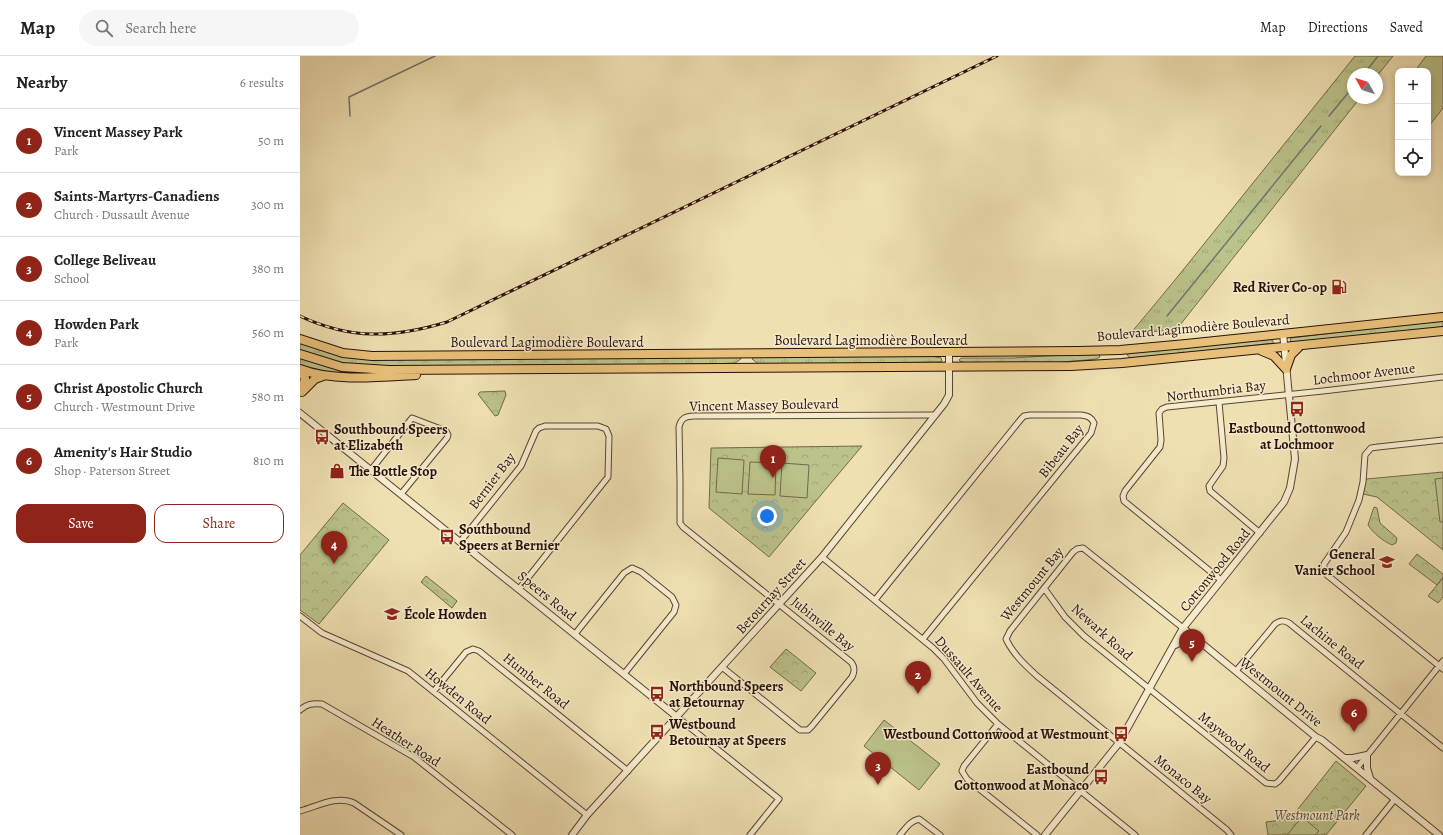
<!DOCTYPE html>
<html lang="en">
<head>
<meta charset="utf-8">
<style>
	body { margin:0; font-family:Alegreya,serif; background:#f6f6f6; color:#222 }
	.controls { position:absolute; right:12px; top:12px; display:grid; overflow:hidden; border-radius:8px; box-shadow:0 2px 6px #0003 }
	.controls button { width:36px; height:36px; display:grid; place-items:center; padding:0; border:0; border-bottom:1px solid #e0e0e0; background:#fff; color:#222; font:20px sans-serif }
	.compass { position:absolute; left:1047px; top:12px; width:36px; height:36px; border-radius:50%; background:#fff; box-shadow:0 2px 6px #0003; rotate:309deg }
	.you { position:absolute; left:467px; top:460px; width:14px; height:14px; margin:-10px; border:3px solid #fff; border-radius:50%; background:#1a73e8; box-shadow:0 0 0 6px #1a73e833 }
	.badge { display:grid; place-items:center; width:26px; height:26px; border-radius:50%; background:#8f2418; color:#fff; font-size:13px; font-weight:700 }
	.pin { position:absolute; translate:-50% -33px; filter:drop-shadow(0 1px 2px #0008) }
	.pin::after { content:''; position:absolute; top:21px; width:14px; height:12px; background:inherit; clip-path:polygon(0 0,100% 0,50% 100%) }
	.list { margin:0; padding:0; list-style:none }
	h2 { display:flex; justify-content:space-between; align-items:center; height:52px; margin:0; padding:0 16px; font-size:17px }
	h2 small { font-size:13px; font-weight:400; color:#767676 }
	.list li { display:grid; grid-template-columns:26px 1fr auto; gap:12px; align-items:center; box-sizing:border-box; height:64px; padding:0 16px; border-top:1px solid #e0e0e0 }
	.list b { display:block; font-size:15px; white-space:nowrap }
	.list p { margin:0; font-size:13px; white-space:nowrap; color:#767676 }
	.list em { font-size:13px; font-style:normal; color:#767676 }
	.actions { display:flex; gap:8px; padding:12px 16px }
	.actions a { flex:1; padding:9px 0; border:1px solid #8f2418; border-radius:12px; text-align:center; font-size:14px; color:#8f2418 }
	.actions .main { background:#8f2418; color:#fff }
	.icon { flex:none; width:22px; height:22px; fill:none; stroke:currentColor; stroke-width:2; stroke-linecap:round; stroke-linejoin:round }
	.map { position:relative; flex:none; width:1143px; height:779px; overflow:hidden }
	header { display:flex; align-items:center; gap:24px; box-sizing:border-box; height:56px; padding:0 20px; background:#fff; border-bottom:1px solid #e0e0e0 }
	header strong { font-size:19px }
	nav { display:flex; gap:22px; margin-inline-start:auto; font-size:14px }
	.search { width:280px; height:36px; background:#f6f6f6; display:flex; align-items:center; gap:10px; box-sizing:border-box; padding:0 14px; border-radius:22px; color:#767676; font-size:15px }
	main { display:flex }
	aside { flex:1; background:#fff }
	.map>svg:first-child { display:block }
</style>
</head>
<body>
<header>
<strong>Map</strong>
<div class="search"><svg class="icon" aria-label="search" viewBox="0 0 24 24"><circle cx="10" cy="10" r="6"/><path d="M15 15l6 6"/></svg>Search here</div>
<nav><a>Map</a><a>Directions</a><a>Saved</a></nav>
</header>
<main>
<aside>
<h2>Nearby<small>6 results</small></h2>
<ul class="list">
<li><span class="badge">1</span><div><b>Vincent Massey Park</b><p>Park</p></div><em>50 m</em></li>
<li><span class="badge">2</span><div><b>Saints-Martyrs-Canadiens</b><p>Church · Dussault Avenue</p></div><em>300 m</em></li>
<li><span class="badge">3</span><div><b>College Beliveau</b><p>School</p></div><em>380 m</em></li>
<li><span class="badge">4</span><div><b>Howden Park</b><p>Park</p></div><em>560 m</em></li>
<li><span class="badge">5</span><div><b>Christ Apostolic Church</b><p>Church · Westmount Drive</p></div><em>580 m</em></li>
<li><span class="badge">6</span><div><b>Amenity's Hair Studio</b><p>Shop · Paterson Street</p></div><em>810 m</em></li>
</ul>
<div class="actions"><a class="main">Save</a><a>Share</a></div>
</aside>
<div class="map">
<svg width="1143" height="779" viewBox="0 0 1143 779">
	<defs>
		<pattern id="grass-tufts" width="24" height="20" patternUnits="userSpaceOnUse"><rect width="24" height="20" fill="#bbc28a"/><path d="M3 7l-1-3M5 7V3M7 7l1-3M15 17l-1-3M17 17v-4M19 17l1-3" fill="none" stroke="#a1a676"/></pattern>
		<pattern id="forest-crowns" width="20" height="18" patternUnits="userSpaceOnUse"><rect width="20" height="18" fill="#bbc28a"/><path d="M2 6a3 3 0 1 1 6 0M12 15a3 3 0 1 1 6 0" fill="none" stroke="#a1a676"/></pattern>
	</defs>
	<rect width="100%" height="100%" fill="#efe0b2"/>
	<filter id="stains"><feTurbulence type="fractalNoise" baseFrequency=".005" numOctaves="4"/><feColorMatrix values="0 0 0 0 .2 0 0 0 0 .09 0 0 0 0 .02 0 0 0 .5 -.17"/></filter>
	<radialGradient id="worn" r=".72"><stop offset=".6" stop-color="#630" stop-opacity="0"/><stop offset="1" stop-color="#630" stop-opacity=".3"/></radialGradient>
	<path fill="url(#grass-tufts)" stroke="#726949" d="M1055,0H1093L1077,20V18H1053V42H1060L876,274L831,277L875,224Z
		M1143,264V272L999,287L992,286L990,284L991,282Z
		M965,283L972,284L974,287L832,303L827,299L828,296Z
		M0,286L31,297L440,301L441,303L435,307L371,310L95,311L44,307L27,303L0,294Z
		M799,298L800,301L796,303L754,307L670,308L660,305L659,304L661,302H713L745,300Z
		M631,300L641,302L642,305L639,306L460,309L452,303L455,301Z
		M0,301L46,314L81,317L31,318L0,310Z"/>
	<path fill="url(#forest-crowns)" stroke="#726949" d="M205,335L206,339L198,359L195,360L178,338L180,336Z
		M562,390L469,501L409,452L411,392Z
		M1143,416V494L1077,441L1063,438L1066,423Z
		M43,447L89,484L19,568L0,554V499Z
		M1074,451L1077,452L1080,467L1097,482L1096,487L1092,489C1083,485 1074,478 1068,469Z
		M1117,498L1143,518V521L1137,529L1109,508Z
		M126,520L157,545L152,552L121,526Z
		M1143,522V541L1138,547L1128,540Z
		M486,593L516,617L501,635L470,611Z
		M1036,705L1066,730L1026,779H968L966,766L990,763Z"/>
	<path fill="#bbc28a" stroke="#726949" d="M1126,0H1143V52L1129,70L1128,15H1115Z
		M418,402L444,404L442,438L416,436Z
		M450,406L476,407L475,439L448,438Z
		M482,407L509,409L507,442L480,440Z
		M1143,422V466H1140L1135,423Z
		M584,664L640,708L619,734L564,690Z
		M1002,761L1019,775L1015,779H987Z"/>
	<g fill="none" stroke-linecap="round" stroke-linejoin="round">
		<path stroke="#707672" stroke-width="1.5" d="M1064,18L1078,0
			M50,60L49,41L135,0
			M1029,60L1053,31
			M867,260L1021,70"/>
		<g stroke="#5a4432" stroke-width="7">
			<path id="minor" d="M919,346L924,402L923,410L909,430L910,435L960,477
				M1143,384L1078,391L1071,392L1065,399L1063,426L1059,444L1046,476L1024,508V513L1027,519L1143,613
				M71,414L112,362L146,375L148,379L147,382L101,438
				M160,486L221,410L236,375L239,372L245,370H298L306,373L309,380L308,421L219,533
				M522,501L633,592L644,603L677,647L698,668L835,779
				M921,524L824,445L823,440L825,435L860,391L861,384L859,357L862,353L867,351L1023,335L1143,321
				M744,532L765,561L784,580L966,727L975,728L979,725L1016,681
				M575,544L721,363L724,360L730,359H781C788,360 791,361 794,367L791,377L623,583
				M0,560L22,577L108,615L287,759
				M883,572L783,492L777,493L773,496L710,575L706,583C713,598 725,609 737,620L927,774L931,779
				M275,578L324,517L332,512L341,516L372,541L376,549L374,556L324,618
				M422,611L500,674H508L512,670L552,621C555,615 555,611 551,606L383,471L380,467V425L379,371C381,362 386,360 394,360L635,359
				M936,615L975,568C980,564 984,564 989,567L1143,692
				M134,635L166,596L173,593L179,595L328,715
				M0,654C7,648 12,647 22,648L114,701L212,779
				M377,661L479,743L450,779
				M698,668L664,710L662,715L667,723L737,779
				M1057,712L1143,605
				M0,755C18,750 37,739 54,747L101,779
				M600,779C606,772 610,765 619,763L640,779
				M1066,779L1095,743"/>
		</g>
		<g stroke="#5a4432" stroke-width="8">
			<path id="tertiary" d="M0,357L377,661
				M883,572L1016,681L1022,684L1139,779
				M875,589L886,584L898,585
				M1044,702H1053L1067,699V712L1070,722
				M272,779L287,759L522,501L644,348L649,339V297
				M745,779L819,687L883,572L984,446L990,432L995,403L983,277"/>
		</g>
		<g stroke="#291008" stroke-width="10">
			<path id="primary" d="M0,283L43,297L72,300L778,295L820,294L886,288L1143,261
				M962,295L974,300L986,313
				M0,298L42,311L89,314L771,310L822,307L1143,275
				M0,313C33,326 80,321 116,319
				M986,313L991,299L1000,290
				M0,314L5,322L2,335
				M2,336L15,323L23,320"/>
		</g>
		<use href="#minor" stroke="#f5ebcd" stroke-width="5"/>
		<use href="#tertiary" stroke="#f5ebcd" stroke-width="6"/>
		<use href="#primary" stroke="#e8c079" stroke-width="8"/>
		<g stroke="#291008" stroke-width="3">
			<path id="rail" d="M0,260C51,284 94,282 147,266L697,0"/>
		</g>
		<use href="#rail" stroke="#f5ebcd" stroke-width="1.5" stroke-dasharray="4.5" stroke-linecap="butt"/>
	</g>
	<defs>
		<g id="fuel-bare" transform="scale(1.2)"><path d="M-5.5-6h7V0h2V4h1.3V-2.5L3-4.5l.8-.8L6-3V5H2.5V1h-1V6h-7ZM-4.2-4.7v3.2H.2V-4.7Z" fill="#8f2418" stroke="#f5ebcd" stroke-width="2.5" paint-order="stroke"/></g>
		<g id="bus-bare" transform="scale(1.2)"><path d="M-5-6H5V4H4V6H2V4H-2V6H-4V4H-5ZM-3.5-4V0h7V-4ZM-3.5 1.2v1.5H-2V1.2ZM2 1.2v1.5H3.5V1.2Z" fill="#8f2418" stroke="#f5ebcd" stroke-width="2.5" paint-order="stroke"/></g>
		<g id="shop-bare" transform="scale(1.2)"><path d="M-5-2.5h2.3a2.7 3.5 0 0 1 5.4 0H5L5.5 6h-11ZM-1.5-2.5h3a1.5 2.3 0 0 0-3 0Z" fill="#8f2418" stroke="#f5ebcd" stroke-width="2.5" paint-order="stroke"/></g>
		<g id="school-bare" transform="scale(1.2)"><path d="M0-5L7-2L0 1L-7-2ZM-4 1L0 2.5L4 1V4Q0 6-4 4Z" fill="#8f2418" stroke="#f5ebcd" stroke-width="2.5" paint-order="stroke"/></g>
	</defs>
	<g fill-rule="evenodd">
		<use href="#fuel-bare" x="1039" y="231"/>
		<use href="#bus-bare" x="997" y="353"/>
		<use href="#bus-bare" x="22" y="381"/>
		<use href="#shop-bare" x="37" y="415"/>
		<use href="#bus-bare" x="147" y="481"/>
		<use href="#school-bare" x="1087" y="506"/>
		<use href="#school-bare" x="92" y="558"/>
		<use href="#bus-bare" x="357" y="638"/>
		<use href="#bus-bare" x="357" y="676"/>
		<use href="#bus-bare" x="821" y="678"/>
		<use href="#bus-bare" x="801" y="721"/>
	</g>
	<g text-anchor="middle" dominant-baseline="central" stroke-width="3" stroke-linejoin="round" paint-order="stroke">
		<g font-size="14" font-weight="bold" fill="#291008" stroke="#f5ebcd" text-anchor="start">
			<text x="1027" y="231" text-anchor="end">Red River Co-op</text>
			<text x="997" y="372" text-anchor="middle">Eastbound Cottonwood<tspan x="997" dy="16">at Lochmoor</tspan></text>
			<text x="34" y="373">Southbound Speers<tspan x="34" dy="16">at Elizabeth</tspan></text>
			<text x="49" y="415">The Bottle Stop</text>
			<text x="159" y="473">Southbound<tspan x="159" dy="16">Speers at Bernier</tspan></text>
			<text x="1075" y="498" text-anchor="end">General<tspan x="1075" dy="16">Vanier School</tspan></text>
			<text x="104" y="558">École Howden</text>
			<text x="369" y="630">Northbound Speers<tspan x="369" dy="16">at Betournay</tspan></text>
			<text x="369" y="668">Westbound<tspan x="369" dy="16">Betournay at Speers</tspan></text>
			<text x="809" y="678" text-anchor="end">Westbound Cottonwood at Westmount</text>
			<text x="789" y="713" text-anchor="end">Eastbound<tspan x="789" dy="16">Cottonwood at Monaco</tspan></text>
		</g>
		<g font-size="14" fill="#291008" stroke="#f5ebcd">
			<text transform="translate(893 272) rotate(-5)">Boulevard Lagimodière Boulevard</text>
			<text x="571" y="284">Boulevard Lagimodière Boulevard</text>
			<text x="247" y="286">Boulevard Lagimodière Boulevard</text>
			<text transform="translate(1064 318) rotate(-7)">Lochmoor Avenue</text>
			<text transform="translate(916 335) rotate(-7)">Northumbria Bay</text>
			<text transform="translate(464 349) rotate(-1)">Vincent Massey Boulevard</text>
			<text transform="translate(761 395) rotate(-52)">Bibeau Bay</text>
			<text transform="translate(192 425) rotate(-53)">Bernier Bay</text>
			<text transform="translate(915 514) rotate(-51)">Cottonwood Road</text>
			<text transform="translate(732 528) rotate(-51)">Westmount Bay</text>
			<text transform="translate(247 540) rotate(39)">Speers Road</text>
			<text transform="translate(471 540) rotate(-48)">Betournay Street</text>
			<text transform="translate(523 568) rotate(39)">Jubinville Bay</text>
			<text transform="translate(802 576) rotate(42)">Newark Road</text>
			<text transform="translate(1032 586) rotate(39)">Lachine Road</text>
			<text transform="translate(669 618) rotate(49)">Dussault Avenue</text>
			<text transform="translate(236 625) rotate(39)">Humber Road</text>
			<text transform="translate(981 636) rotate(39)">Westmount Drive</text>
			<text transform="translate(158 640) rotate(39)">Howden Road</text>
			<text transform="translate(106 686) rotate(33)">Heather Road</text>
			<text transform="translate(934 686) rotate(39)">Maywood Road</text>
			<text transform="translate(883 723) rotate(39)">Monaco Bay</text>
		</g>
		<g font-size="14" font-style="italic" fill="#5c4e36" stroke="#f5ebcd">
			<text x="1017" y="759">Westmount Park</text>
		</g>
	</g>
	<rect width="100%" height="100%" filter="url(#stains)"/>
	<rect width="100%" height="100%" fill="url(#worn)"/>
</svg>
<div class="controls">
<button>+</button>
<button>−</button>
<button><svg class="icon" aria-label="locate" viewBox="0 0 24 24"><circle cx="12" cy="12" r="6"/><path d="M12 2v4M12 18v4M2 12h4M18 12h4"/></svg></button>
</div>
<svg class="compass" viewBox="-18 -18 36 36"><path d="M0-13l5 13h-10z" fill="#e53935"/><path d="M0 13l5-13h-10z" fill="#767676"/></svg>
<div class="you"></div>
<div class="pin badge" style="left:473px;top:422px">1</div>
<div class="pin badge" style="left:618px;top:638px">2</div>
<div class="pin badge" style="left:578px;top:729px">3</div>
<div class="pin badge" style="left:34px;top:508px">4</div>
<div class="pin badge" style="left:892px;top:606px">5</div>
<div class="pin badge" style="left:1054px;top:676px">6</div>
</div>
</main>
</body>
</html>
